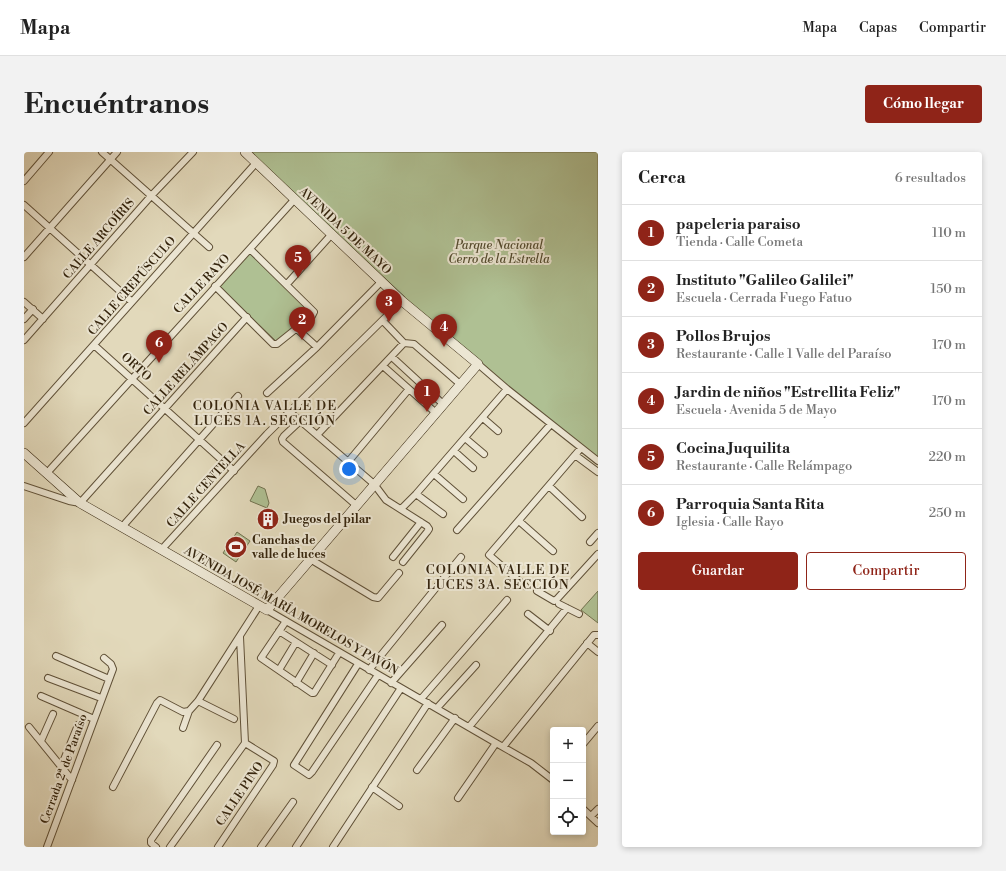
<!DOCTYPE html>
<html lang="es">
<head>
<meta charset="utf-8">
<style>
	body { margin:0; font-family:"Libre Bodoni",serif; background:#f2f2f2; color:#222 }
	.controls { position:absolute; right:12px; bottom:12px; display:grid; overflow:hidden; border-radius:4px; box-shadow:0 2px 6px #0003 }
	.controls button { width:36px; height:36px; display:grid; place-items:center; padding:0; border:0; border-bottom:1px solid #e0e0e0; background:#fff; color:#222; font:20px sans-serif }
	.you { position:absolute; left:325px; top:317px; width:14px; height:14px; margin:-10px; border:3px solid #fff; border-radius:50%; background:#1a73e8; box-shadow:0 0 0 6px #1a73e833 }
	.badge { display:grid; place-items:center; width:26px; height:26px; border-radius:50%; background:#8f2418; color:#fff; font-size:13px; font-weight:700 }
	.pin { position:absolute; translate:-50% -33px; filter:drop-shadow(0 1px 2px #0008) }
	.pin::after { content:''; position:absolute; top:21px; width:14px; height:12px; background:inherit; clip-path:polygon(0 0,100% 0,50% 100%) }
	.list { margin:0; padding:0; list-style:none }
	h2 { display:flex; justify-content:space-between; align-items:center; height:52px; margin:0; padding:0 16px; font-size:17px }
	h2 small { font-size:13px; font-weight:400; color:#767676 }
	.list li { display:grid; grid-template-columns:26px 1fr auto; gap:12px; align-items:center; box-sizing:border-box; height:56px; padding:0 16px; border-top:1px solid #e0e0e0 }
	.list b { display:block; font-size:15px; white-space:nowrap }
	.list p { margin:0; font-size:13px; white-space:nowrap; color:#767676 }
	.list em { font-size:13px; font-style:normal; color:#767676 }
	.actions { display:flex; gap:8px; padding:12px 16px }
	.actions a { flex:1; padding:9px 0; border:1px solid #8f2418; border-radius:4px; text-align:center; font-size:14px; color:#8f2418 }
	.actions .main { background:#8f2418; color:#fff }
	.icon { flex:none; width:22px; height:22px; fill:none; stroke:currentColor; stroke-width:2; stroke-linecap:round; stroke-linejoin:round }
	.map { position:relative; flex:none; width:574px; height:695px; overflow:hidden; border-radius:4px }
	header { display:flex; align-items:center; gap:24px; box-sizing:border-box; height:56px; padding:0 20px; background:#fff; border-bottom:1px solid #e0e0e0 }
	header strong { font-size:19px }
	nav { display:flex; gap:22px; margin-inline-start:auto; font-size:14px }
	.intro { display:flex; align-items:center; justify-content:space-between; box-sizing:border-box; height:96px; padding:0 24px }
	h1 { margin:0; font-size:28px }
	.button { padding:10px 18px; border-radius:4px; background:#8f2418; color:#fff; font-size:14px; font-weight:700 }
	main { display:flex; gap:24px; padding:0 24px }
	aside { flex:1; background:#fff; border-radius:4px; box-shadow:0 2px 6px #0003 }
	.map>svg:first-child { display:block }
</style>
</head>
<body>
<header>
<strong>Mapa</strong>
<nav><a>Mapa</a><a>Capas</a><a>Compartir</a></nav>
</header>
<div class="intro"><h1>Encuéntranos</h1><a class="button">Cómo llegar</a></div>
<main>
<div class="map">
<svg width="574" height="695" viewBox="0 0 574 695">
	<rect width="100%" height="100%" fill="#e2d9bb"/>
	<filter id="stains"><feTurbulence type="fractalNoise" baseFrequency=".005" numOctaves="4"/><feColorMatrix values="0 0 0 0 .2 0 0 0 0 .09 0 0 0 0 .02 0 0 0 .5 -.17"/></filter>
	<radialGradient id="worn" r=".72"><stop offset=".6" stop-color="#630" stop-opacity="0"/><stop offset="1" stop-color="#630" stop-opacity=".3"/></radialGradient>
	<path fill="#afc093" stroke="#727250" d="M224,0H574V307L378,148Z
		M225,100L288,160L253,190L194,134Z
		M234,334L241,337L245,351L243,356L226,349Z
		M213,380L226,389L212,410L199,401Z
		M574,439V471L557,458Z"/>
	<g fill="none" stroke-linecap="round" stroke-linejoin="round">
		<g stroke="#605138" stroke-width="8">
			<path id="street" d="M78,0L185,95
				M0,29L25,0
				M0,53L107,149
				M0,105L93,0
				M263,132L307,83
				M191,134L249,192H253L288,164L290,160L226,97
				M0,150L19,167
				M0,167L9,157
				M359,169L380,191L390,192L436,232
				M273,177L293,195
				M0,188L127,44L169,0
				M70,193L210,319
				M368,205L419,252
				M454,212L483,237L574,309
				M359,214L412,261
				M243,241L293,195L358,129
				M266,260L350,332L362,348L403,374L405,377L403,380L379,410
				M459,266L474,279
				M276,269L260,284L258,287L259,290L332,353
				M0,271L232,11
				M293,283L380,191
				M441,286L460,302
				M430,299L449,316
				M551,303L574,320
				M324,310L385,237
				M23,321L270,48
				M410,322L439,347
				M0,334L45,349L56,351L223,165
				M525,334L558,365
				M392,342L419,362
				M377,357L392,342L483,237
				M495,369L529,399
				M98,375L214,244
				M433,378L527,272
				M566,390L574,381
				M138,397L243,282L378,149
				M369,405L397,370
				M286,407L349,445L354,446L375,421
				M501,434L465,403L557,296
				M513,439L530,449L533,447L574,402
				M535,452L555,462
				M243,458L472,591L507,611L529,628
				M504,462L526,479
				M262,469L237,506L288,541H290L315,501
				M255,479L308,513
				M563,491L574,500
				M32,504L85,527
				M334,512L270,613L285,623L288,620L354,523
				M255,518L272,490
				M345,518L437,405
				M24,526L77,546
				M272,531L290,501
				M367,531L418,473
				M17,544L70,567
				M397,547L483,448
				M174,549L210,567
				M413,556L452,513
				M5,575L48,628
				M445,575L543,456
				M159,576L165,559L174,549L235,454
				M17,589L29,562
				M559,592L574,574
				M479,595L570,483H574
				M37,615L54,573
				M393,618L431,566
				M89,635L133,551L136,548L159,560L165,559
				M348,635L375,654
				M434,646L472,591
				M559,657L574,671
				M567,664L574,657
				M23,695L89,517L87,512L80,506
				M132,695L127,691V688L193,593
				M146,695L221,591L216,485
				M194,695L249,613L250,609L221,591
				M237,695L269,650
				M272,695L377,536
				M309,695L404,551"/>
		</g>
		<g stroke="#34240d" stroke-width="10">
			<path id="secondary" d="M0,301L56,351L243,458L454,212L378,149L221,0"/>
		</g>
		<use href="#street" stroke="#ece6d3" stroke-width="6"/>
		<use href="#secondary" stroke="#ece6d3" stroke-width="9"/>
	</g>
	<defs>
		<g id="building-disc" transform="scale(1.15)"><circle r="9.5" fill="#8f2418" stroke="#ece6d3"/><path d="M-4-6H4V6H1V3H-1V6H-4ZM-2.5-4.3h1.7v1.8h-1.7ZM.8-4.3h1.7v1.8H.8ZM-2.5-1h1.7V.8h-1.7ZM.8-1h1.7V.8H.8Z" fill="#fff"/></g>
		<g id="stadium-disc" transform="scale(1.15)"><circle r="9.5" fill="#8f2418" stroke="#ece6d3"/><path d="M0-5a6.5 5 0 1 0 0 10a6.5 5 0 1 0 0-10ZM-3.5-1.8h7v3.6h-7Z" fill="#fff"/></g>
	</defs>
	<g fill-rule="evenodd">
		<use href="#building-disc" x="244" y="367"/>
		<use href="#stadium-disc" x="212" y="395"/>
	</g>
	<g text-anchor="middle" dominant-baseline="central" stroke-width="4" stroke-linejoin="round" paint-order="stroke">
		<g font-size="12" fill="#34240d" stroke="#ece6d3">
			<text transform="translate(321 79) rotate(43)">AVENIDA 5 DE MAYO</text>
			<text transform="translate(75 87) rotate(-49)">CALLE ARCOÍRIS</text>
			<text transform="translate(178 132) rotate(-47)">CALLE RAYO</text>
			<text transform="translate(108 134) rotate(-49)">CALLE CREPÚSCULO</text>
			<text transform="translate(112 215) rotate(42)">ORTO</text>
			<text transform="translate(162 217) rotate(-48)">CALLE RELÁMPAGO</text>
			<text transform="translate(182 333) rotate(-48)">CALLE CENTELLA</text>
			<text transform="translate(267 459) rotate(30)">AVENIDA JOSÉ MARÍA MORELOS Y PAVÓN</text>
			<text transform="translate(40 617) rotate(-70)">Cerrada 2ª de Paraíso</text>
			<text transform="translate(216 642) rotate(-56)">CALLE PINO</text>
		</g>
		<g font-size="12" font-style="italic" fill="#534b2e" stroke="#ece6d3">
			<text x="475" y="93">Parque Nacional<tspan x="475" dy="14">Cerro de la Estrella</tspan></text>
		</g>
		<g font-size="12" font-weight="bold" fill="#34240d" stroke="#ece6d3" text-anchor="start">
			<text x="260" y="367">Juegos del pilar</text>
			<text x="228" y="388">Canchas de<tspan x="228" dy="14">valle de luces</tspan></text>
		</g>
		<g font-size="13" letter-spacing="1" fill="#34240d" stroke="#ece6d3">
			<text x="241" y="254">COLONIA VALLE DE<tspan x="241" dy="15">LUCES 1A. SECCIÓN</tspan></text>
			<text x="474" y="418">COLONIA VALLE DE<tspan x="474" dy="15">LUCES 3A. SECCIÓN</tspan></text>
		</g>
	</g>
	<rect width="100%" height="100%" filter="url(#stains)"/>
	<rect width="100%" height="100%" fill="url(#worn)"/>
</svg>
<div class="controls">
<button>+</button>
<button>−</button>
<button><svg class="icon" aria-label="locate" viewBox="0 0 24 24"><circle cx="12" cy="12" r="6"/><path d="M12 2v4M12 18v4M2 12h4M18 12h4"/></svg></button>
</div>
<div class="you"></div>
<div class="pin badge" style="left:403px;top:260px">1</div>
<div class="pin badge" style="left:278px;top:188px">2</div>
<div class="pin badge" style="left:365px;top:170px">3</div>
<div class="pin badge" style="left:420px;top:195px">4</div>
<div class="pin badge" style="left:274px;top:126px">5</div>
<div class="pin badge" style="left:135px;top:211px">6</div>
</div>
<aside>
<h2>Cerca<small>6 resultados</small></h2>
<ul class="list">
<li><span class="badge">1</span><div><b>papeleria paraiso</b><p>Tienda · Calle Cometa</p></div><em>110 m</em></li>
<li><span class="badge">2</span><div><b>Instituto &quot;Galileo Galilei&quot;</b><p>Escuela · Cerrada Fuego Fatuo</p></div><em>150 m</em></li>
<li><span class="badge">3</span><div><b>Pollos Brujos</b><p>Restaurante · Calle 1 Valle del Paraíso</p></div><em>170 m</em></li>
<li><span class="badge">4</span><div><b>Jardin de niños &quot;Estrellita Feliz&quot;</b><p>Escuela · Avenida 5 de Mayo</p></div><em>170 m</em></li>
<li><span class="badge">5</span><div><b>Cocina Juquilita</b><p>Restaurante · Calle Relámpago</p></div><em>220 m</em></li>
<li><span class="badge">6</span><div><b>Parroquia Santa Rita</b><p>Iglesia · Calle Rayo</p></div><em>250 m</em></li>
</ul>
<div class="actions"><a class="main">Guardar</a><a>Compartir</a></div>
</aside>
</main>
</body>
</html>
